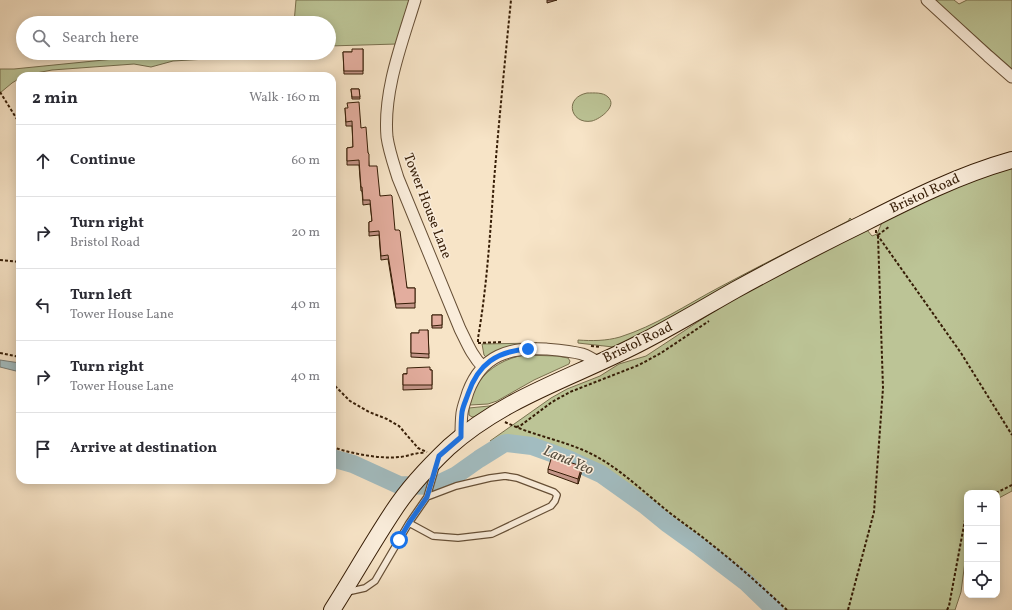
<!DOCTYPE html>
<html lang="en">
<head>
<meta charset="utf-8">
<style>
	body { margin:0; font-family:Vollkorn,serif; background:#f7f7f7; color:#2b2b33 }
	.controls { position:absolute; right:12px; bottom:12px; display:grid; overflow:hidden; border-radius:8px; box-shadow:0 2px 10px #0003 }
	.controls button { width:36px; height:36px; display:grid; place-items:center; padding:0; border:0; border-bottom:1px solid #e1e1e2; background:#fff; color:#2b2b33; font:20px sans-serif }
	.stop { position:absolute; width:12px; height:12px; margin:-9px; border:3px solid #1a73e8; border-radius:50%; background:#fff }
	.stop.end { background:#1a73e8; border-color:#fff; box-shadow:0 1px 4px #0008 }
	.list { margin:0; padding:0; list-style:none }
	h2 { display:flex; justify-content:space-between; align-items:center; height:52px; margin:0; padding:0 16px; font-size:17px }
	h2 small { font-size:13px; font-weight:400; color:#7c7c81 }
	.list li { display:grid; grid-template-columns:26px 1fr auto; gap:12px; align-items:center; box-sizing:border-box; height:72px; padding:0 16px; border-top:1px solid #e1e1e2 }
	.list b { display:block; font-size:15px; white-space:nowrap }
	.list p { margin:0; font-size:13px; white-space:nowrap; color:#7c7c81 }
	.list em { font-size:13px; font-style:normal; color:#7c7c81 }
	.icon { flex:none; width:22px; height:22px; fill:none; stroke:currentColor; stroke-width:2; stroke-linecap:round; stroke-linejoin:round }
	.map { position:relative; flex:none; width:1012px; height:610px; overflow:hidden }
	.search { position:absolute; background:#fff; box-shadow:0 2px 10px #0003; left:16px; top:16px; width:320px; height:44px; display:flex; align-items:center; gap:10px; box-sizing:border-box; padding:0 14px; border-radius:22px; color:#7c7c81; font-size:15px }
	.panel { position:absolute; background:#fff; box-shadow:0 2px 10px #0003; left:16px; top:72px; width:320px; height:412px; border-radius:12px }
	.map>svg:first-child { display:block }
</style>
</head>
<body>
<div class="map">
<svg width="1012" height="610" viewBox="0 0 1012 610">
	<rect width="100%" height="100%" fill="#f7e4c7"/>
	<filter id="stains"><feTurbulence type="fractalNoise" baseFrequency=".005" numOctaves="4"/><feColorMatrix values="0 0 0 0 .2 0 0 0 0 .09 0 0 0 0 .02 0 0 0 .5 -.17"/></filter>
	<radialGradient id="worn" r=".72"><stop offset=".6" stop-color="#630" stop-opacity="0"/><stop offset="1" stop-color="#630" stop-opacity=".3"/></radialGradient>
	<path fill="#bcc496" stroke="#79704e" d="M296,0H409L397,44L329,46V23H294Z
		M935,0H954L959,4L967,0H1012V69Z
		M193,53H302V58L296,55L292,54L173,61L151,67L134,64L52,70L20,76V78L12,83L0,93V69H14L154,55Z
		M587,93C594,93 603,92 608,97C618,106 600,119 592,121C571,125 563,98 587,93Z
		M1012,167V491L997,499V493H967V546L961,592L955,610H779L752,584L712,552L687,534L668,527L612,480L605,476L567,460L534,448L511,442L490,441L551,398L567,389L600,376L619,364L646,356L725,304L809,257L867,230L872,236L877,234L883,220L976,178Z
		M850,218L852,220L627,342L613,347L578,343V340C592,341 606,341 620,337C655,326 686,305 718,288C761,265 805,243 848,221Z
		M537,343L519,345L486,357L484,355L482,344Z
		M524,355L557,356L568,358L570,361L569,364L534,380L497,401L488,404L470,405C472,397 474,389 479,382C489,367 507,358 524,355Z
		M497,404L476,417H472L469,415V408L489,406Z"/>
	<path fill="#a2bcc0" stroke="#777c76" d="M0,360L20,363V372L0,367Z
		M332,454L354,461L350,468L332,461Z"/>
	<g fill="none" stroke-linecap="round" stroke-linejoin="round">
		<path stroke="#a2bcc0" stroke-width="18" d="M332,458L353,464L399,485L434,486L455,476L479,459L503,444L507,443L532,446L568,459L601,474L646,506L668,524L700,547L746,582L775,610"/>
		<g stroke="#664f36" stroke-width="8">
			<path id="service" d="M409,523L433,536L458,538L492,534L551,506L555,501L557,495L554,492L517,478L505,476L490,478L456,486L427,497
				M347,592L365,588L375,581L409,523L427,497L436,466"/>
		</g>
		<g stroke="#664f36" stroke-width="13">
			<path id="minor" d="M415,0C402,43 383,91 387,137C389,151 394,165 398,178L460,329C467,343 472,356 483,367
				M927,0L988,56L1012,77
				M461,437C461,429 461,421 462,413C463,406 466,399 468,392C482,355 509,347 546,349C558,350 571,351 582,354C588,356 593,359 599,363"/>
		</g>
		<g stroke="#361d06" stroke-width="18">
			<path id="secondary" d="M332,610C353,577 372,543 394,510C409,487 429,466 449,447C506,396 578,376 644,341C675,325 705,307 735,290C777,267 819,245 862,224C911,199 959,175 1012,160"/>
		</g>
		<path stroke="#361d06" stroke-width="2" stroke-dasharray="3 2" stroke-linecap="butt" d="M0,92L20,124
			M876,230V233L961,353L1012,435
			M878,235L890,226
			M0,260L20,262
			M478,342V338C487,286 490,234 494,181C499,121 505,60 511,0
			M478,343L503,342
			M591,346L601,347
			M0,353L20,357
			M332,382L336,387L350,401L369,412L387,419L399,426L418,448L427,452
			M505,422C535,437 570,441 599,458C625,473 647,495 670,513C684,524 698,533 711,544C738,565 762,587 787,610
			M516,427L520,426L552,402L570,392L639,365L661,353L709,321
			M332,447C354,454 378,459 400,457C409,456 417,452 425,453
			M996,493L1012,485
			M848,610L874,512L883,388L878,236
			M947,610L949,606L967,509"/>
		<use href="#service" stroke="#faeddb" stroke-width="5.5"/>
		<use href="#minor" stroke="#faeddb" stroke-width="11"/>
		<use href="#secondary" stroke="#faeddb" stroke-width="16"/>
	</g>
	<path fill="#c39588" stroke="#361d06" d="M363,49V74H344L343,52H352Z
		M351,89H359L360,99H352Z
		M345,108L361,128L368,153L369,166L380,196L395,230L407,288H415V308H396L388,259L381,260L379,235L369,236V222L372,221L370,204L363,205L362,191H361L359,165H347V148L353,147L352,126H346Z
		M432,315H442V328H432Z
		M428,330L429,358L411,357V333H419Z
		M430,370H432V389L403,390V374Z
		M548,469L582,470L578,484L548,473Z"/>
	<path fill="#9f796f" stroke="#361d06" d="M547,0H557L547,3Z
		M582,466V470L578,484V479Z"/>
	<path fill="#e3ad9e" stroke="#361d06" d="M352,49H363V71H344L343,52H352Z
		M351,89H359L360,97H352Z
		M359,102L361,128L366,127L368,153L369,154V166H377L380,196L391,195L392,196L395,230H399L400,231L407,288H415V303L396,304L388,255L381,256L379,231L369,232V222L372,221L370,200H363L362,187H361L359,160L347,161V148L353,147L352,121L346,122L345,108H348L347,103Z
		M432,315H442V325L432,326Z
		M419,330H428L429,354L411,353V333H419Z
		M430,367V370H432V385H403V374H407V368Z
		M552,456L565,462V461L582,466L578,479L548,469Z"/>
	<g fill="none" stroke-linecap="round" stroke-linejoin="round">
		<path stroke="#1a73e8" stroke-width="5" d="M399,540L409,523L427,497L439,456L461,437C461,429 461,420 462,412C463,406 466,400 468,394C478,364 497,351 528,349"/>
	</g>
	<g text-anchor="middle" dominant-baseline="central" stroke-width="3" stroke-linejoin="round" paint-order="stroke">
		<g font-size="14" fill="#361d06" stroke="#faeddb">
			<text transform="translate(925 194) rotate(-25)">Bristol Road</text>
			<text transform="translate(427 206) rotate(69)">Tower House Lane</text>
			<text transform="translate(638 343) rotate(-26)">Bristol Road</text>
		</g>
		<g font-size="15" font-style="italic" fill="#564d3e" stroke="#faeddb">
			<text transform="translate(568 461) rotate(23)">Land Yeo</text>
		</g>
	</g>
	<rect width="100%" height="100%" filter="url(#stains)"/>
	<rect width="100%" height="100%" fill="url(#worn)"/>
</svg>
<div class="controls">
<button>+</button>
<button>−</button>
<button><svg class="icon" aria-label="locate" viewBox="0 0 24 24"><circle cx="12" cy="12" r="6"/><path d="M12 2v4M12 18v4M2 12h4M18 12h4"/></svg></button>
</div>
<div class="stop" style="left:399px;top:540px"></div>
<div class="stop end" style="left:528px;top:349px"></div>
<div class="search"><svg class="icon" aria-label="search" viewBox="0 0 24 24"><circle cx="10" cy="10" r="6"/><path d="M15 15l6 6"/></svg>Search here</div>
<section class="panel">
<h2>2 min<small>Walk · 160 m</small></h2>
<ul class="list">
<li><svg class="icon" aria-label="ahead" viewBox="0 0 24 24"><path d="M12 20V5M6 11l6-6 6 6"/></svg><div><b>Continue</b></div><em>60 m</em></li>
<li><svg class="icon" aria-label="right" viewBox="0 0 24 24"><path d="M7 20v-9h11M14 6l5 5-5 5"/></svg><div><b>Turn right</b><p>Bristol Road</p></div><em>20 m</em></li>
<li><svg class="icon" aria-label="left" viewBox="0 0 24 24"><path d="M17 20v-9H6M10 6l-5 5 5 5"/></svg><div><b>Turn left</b><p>Tower House Lane</p></div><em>40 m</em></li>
<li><svg class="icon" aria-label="right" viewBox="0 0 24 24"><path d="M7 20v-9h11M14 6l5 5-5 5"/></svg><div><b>Turn right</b><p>Tower House Lane</p></div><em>40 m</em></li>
<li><svg class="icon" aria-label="arrive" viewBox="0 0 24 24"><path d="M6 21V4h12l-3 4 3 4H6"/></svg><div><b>Arrive at destination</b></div></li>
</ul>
</section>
</div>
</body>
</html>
